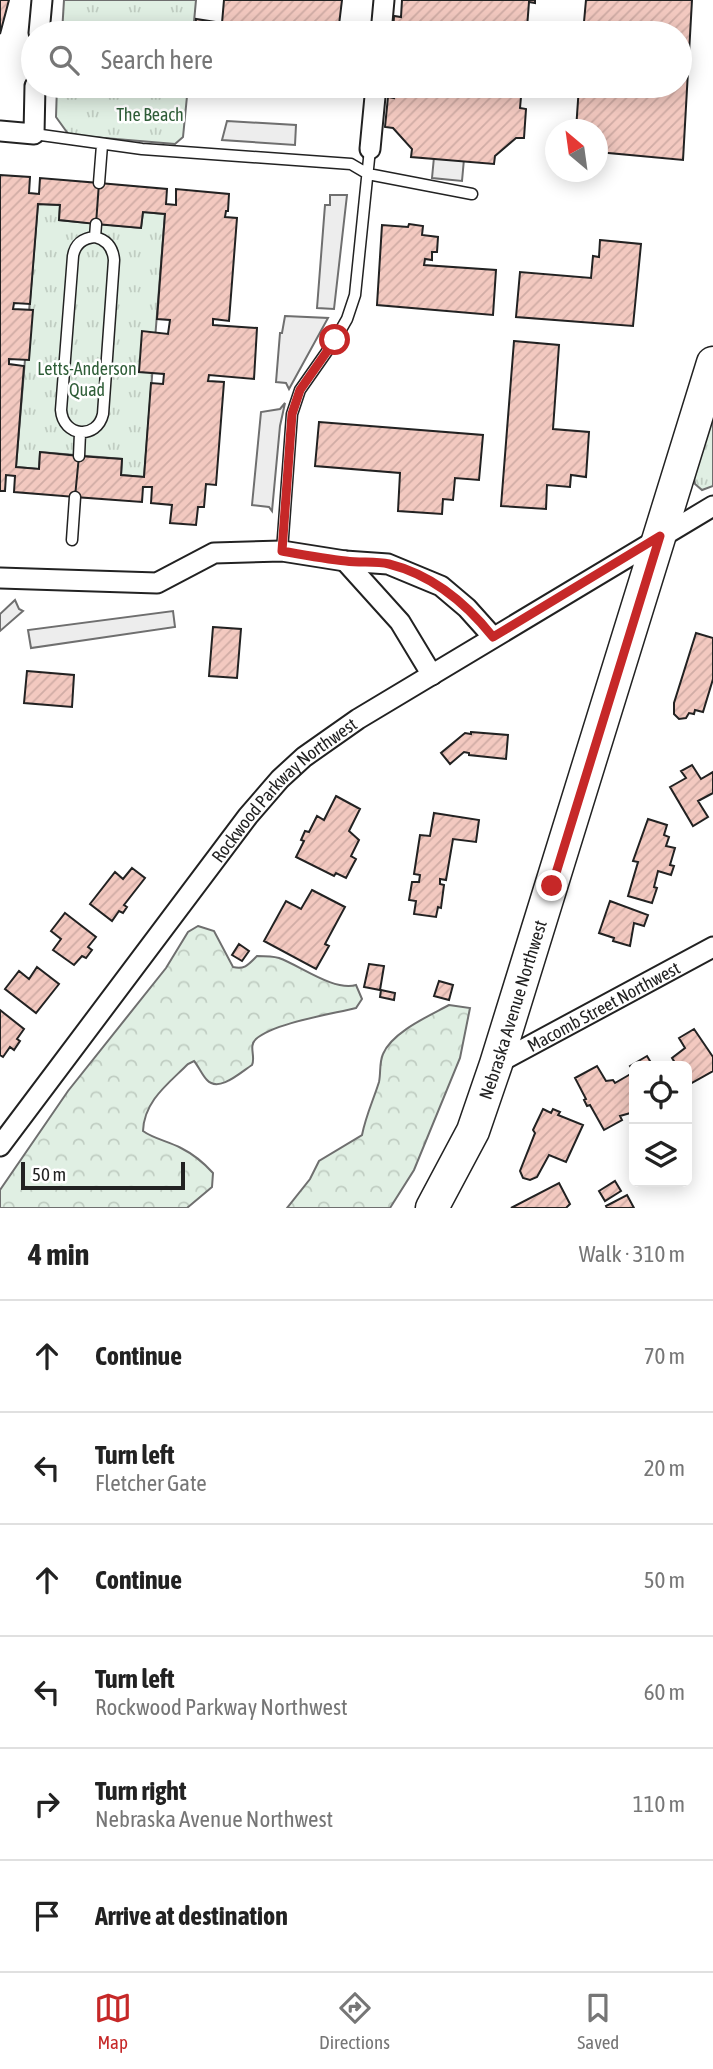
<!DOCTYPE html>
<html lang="en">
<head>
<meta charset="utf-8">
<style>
	body { margin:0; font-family:"Asap Condensed",sans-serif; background:#f2f2f2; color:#222 }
	.controls { position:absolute; right:21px; bottom:21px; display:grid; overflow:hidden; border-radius:10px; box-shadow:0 4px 18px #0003 }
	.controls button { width:63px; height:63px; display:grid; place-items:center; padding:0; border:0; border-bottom:2px solid #e0e0e0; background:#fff; color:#222; font:35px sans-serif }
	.compass { position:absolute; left:545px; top:119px; width:63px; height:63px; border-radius:50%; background:#fff; box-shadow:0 4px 18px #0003; rotate:331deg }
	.scale { position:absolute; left:21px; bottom:18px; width:164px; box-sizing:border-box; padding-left:7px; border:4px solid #222; border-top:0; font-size:19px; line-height:24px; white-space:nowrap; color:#222; -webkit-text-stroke:5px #fff; paint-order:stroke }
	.stop { position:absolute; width:21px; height:21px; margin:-16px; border:5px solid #c62828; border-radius:50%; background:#fff }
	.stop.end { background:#c62828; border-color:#fff; box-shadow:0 2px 7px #0008 }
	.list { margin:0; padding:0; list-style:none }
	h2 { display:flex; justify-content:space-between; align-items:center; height:91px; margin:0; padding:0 28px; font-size:30px }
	h2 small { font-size:23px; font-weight:400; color:#767676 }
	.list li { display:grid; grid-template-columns:46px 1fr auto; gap:21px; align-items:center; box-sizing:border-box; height:112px; padding:0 28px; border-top:2px solid #e0e0e0 }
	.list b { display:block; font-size:26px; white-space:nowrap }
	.list p { margin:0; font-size:23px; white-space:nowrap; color:#767676 }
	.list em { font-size:23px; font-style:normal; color:#767676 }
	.icon { flex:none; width:38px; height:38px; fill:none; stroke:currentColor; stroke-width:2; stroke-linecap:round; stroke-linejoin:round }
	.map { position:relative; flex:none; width:713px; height:1208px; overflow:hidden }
	.search { position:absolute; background:#fff; box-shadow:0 4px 18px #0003; left:21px; right:21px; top:21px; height:77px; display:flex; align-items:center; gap:18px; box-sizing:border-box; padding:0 24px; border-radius:38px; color:#767676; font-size:26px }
	.sheet { height:763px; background:#fff }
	nav { display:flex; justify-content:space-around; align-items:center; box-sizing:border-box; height:98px; border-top:2px solid #e0e0e0; background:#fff; font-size:19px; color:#767676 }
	nav a { display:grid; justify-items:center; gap:4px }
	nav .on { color:#c62828 }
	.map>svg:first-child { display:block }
</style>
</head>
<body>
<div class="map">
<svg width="713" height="1208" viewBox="0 0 713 1208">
	<defs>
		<pattern id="forest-crowns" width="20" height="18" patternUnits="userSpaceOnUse" patternTransform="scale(1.75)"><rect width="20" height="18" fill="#e0efe3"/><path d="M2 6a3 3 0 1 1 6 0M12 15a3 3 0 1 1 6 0" fill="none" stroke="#c0cdc2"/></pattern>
		<pattern id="park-tufts" width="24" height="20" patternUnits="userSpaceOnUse" patternTransform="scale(1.75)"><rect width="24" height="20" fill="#e0efe3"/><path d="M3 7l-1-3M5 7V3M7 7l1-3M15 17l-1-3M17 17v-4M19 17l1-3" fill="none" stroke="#c0cdc2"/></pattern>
		<pattern id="building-hatch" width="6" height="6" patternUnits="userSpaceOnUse" patternTransform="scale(1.75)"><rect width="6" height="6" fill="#f3c9c0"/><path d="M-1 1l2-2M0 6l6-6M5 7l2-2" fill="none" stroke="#d0aca5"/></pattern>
	</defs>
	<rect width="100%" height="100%" fill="#fff"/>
	<path fill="url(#forest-crowns)" stroke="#6f6f6f" stroke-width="2" d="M198,926L214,931L233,967C245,970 249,964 257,956C264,956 272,956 279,958C301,966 333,991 356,985L362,999L356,1008C332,1014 274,1023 256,1039C248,1046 256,1057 252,1065C241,1072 219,1093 207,1080C202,1075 199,1067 194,1061L188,1064C168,1084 144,1101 143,1131C154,1139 168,1141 181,1148C193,1154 204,1163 213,1173L212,1187L187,1208H0V1190L68,1091L166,968L188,932Z
		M449,1005L470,1008L460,1058L414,1170L390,1208H287L310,1179L319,1161L362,1135C366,1115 373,1101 379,1082C381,1073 379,1063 383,1054C392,1032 429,1016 449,1005Z"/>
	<path fill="url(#park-tufts)" stroke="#6f6f6f" stroke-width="2" d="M64,0H196L193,33H62Z
		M57,86H188L183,137L175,144L69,135L56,117Z
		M38,204L60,205L59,220L141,228L143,212L165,214L144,477L121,475L122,459L40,452L39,469L16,467Z
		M713,415V486L702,490L695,484L694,478Z"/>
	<path fill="#ededed" stroke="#6f6f6f" stroke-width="2" d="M227,121L296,125L295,145L222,140Z
		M434,157L464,159L462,181L432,178Z
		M330,195H347L334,309L317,308L325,205H330Z
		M285,316L328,318L289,389L286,383L276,382L280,333H282Z
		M285,403L280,426L272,511L269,507L252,505L261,412L280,409Z
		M15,600L19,609L23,611L0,631V614Z
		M173,611L175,627L31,648L28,630Z"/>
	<path fill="url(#building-hatch)" stroke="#222" stroke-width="2" d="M0,0H9L0,34Z
		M224,0H342L338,33H195L196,19L222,23Z
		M402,0H535V3L529,2L527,28H533L532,33H393L394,16L401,17Z
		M586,0H692L683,160L598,152V130H576L579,86H680V33H583Z
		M586,0H692L683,160L598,152V130H576L579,86H680V33H583Z
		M235,86H329L318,92L311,93Z
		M395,86H522L520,108L526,109L524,138H516L495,156L494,164L411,157L412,149L393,128L385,127L388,97L394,98Z
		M0,175L30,177L29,193L39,194L40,178L99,183L96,224L59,220L60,205L38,204L30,304L14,303L13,309L33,310L29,360L9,359V364L24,366L16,467L39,469L40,452L79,456L75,497L14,492L15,476L6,475L5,491H0Z
		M99,183L167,189L166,204L176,205V189L229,194L228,211H226L225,217L237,218L229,321L213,319V325L257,328L254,379L209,375L208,381L224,382L216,485L206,484L204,507H198L196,525L170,523L172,505L151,503L152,487H143L142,502L75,497L79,456L122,459L121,475L144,477L151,383L163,384L164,374L139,372L142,331L168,334L170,320L157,319L165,214L143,212L141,228L96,224Z
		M409,224L423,226L422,235L438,237L437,252H432V260L425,259L424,265L496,270L493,315L377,305L382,225L408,227Z
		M600,240L641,244L633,326L516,317L520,272L591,278L593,256L599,257Z
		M514,341L559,345L553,429L589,432L586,477L571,475L570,487L547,485L546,509L501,506Z
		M319,422L483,435L479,480L455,478L453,500L443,499L442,514L398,511L400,473L315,466Z
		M213,627L241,629L237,678L209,676Z
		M696,633L713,638V679L703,712L695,710L694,714L689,713L686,718L679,719L674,714V703Z
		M27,671L74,675L72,707L24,703Z
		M471,732L508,735L506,759L469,755V753L464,752L450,764L441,753L465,733L471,734Z
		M692,765L701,779L713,772V793L698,801L708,817L693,826L670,787L686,778L681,771Z
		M336,796L360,809L349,831L359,840L351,856L356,859L346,878L336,873L334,876L296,857L304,841L301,840L305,831L309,832L317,816L324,820Z
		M434,813L479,820L476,842L453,839L446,880L440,879V884L444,885L441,908L438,907L436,917L414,914L416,901L409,900L412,882H419L420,875L414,874L420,835L430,836Z
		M648,819L667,825L664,835L669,837L666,846L675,848L670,865L674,866L671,875L658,871L654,887L657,888L652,903L628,896L638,862L633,861Z
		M132,868L145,878L124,905L127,907L123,913L119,911L112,921L90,904L115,872L123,879Z
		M312,890L345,907L325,944L329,946L316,969L264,941L286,901L301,909Z
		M610,901L648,915L644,926L634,923L630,946L613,941L614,938L599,933Z
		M65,913L96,937L88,947L92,950L86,958L82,956L74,965L53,950L61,939L51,931Z
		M239,944L249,951L242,961L232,955Z
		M369,964L384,966L380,990L364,987Z
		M37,967L59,984L36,1013L5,989L19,971L29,979Z
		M439,981L453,985L449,1000L434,996Z
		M381,990L395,993L394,1000L380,997Z
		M0,1010L24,1029L17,1039L20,1041L14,1050L10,1047L3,1057L0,1055Z
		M694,1029L713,1057V1071L688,1085L687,1066H677L672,1058L685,1048L679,1038Z
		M647,1056L653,1066H634V1112L620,1116L622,1120L604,1130L590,1105L587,1106L584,1100L586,1099L575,1078L597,1066L606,1081L613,1080L615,1083L634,1072L630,1066Z
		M543,1109L551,1113L553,1109L560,1112L558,1115L583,1125L566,1162L549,1155L537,1177L530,1180L523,1178L520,1171L535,1133L533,1130Z
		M615,1181L621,1191L605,1201L599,1191Z
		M559,1183L570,1204L566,1208H511Z
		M627,1195L634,1208H607L606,1206Z"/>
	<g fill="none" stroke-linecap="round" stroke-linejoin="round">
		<g stroke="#222" stroke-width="13">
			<path id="lane" d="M34,134L142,149L351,164L368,174L472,194
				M99,183L102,145
				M95,237C107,240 113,248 114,260L103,414C97,440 63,437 61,410L73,256C75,244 83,238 95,237Z
				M95,237L96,224
				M79,456L80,433
				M72,540L75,497
				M282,551L292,414L300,390L335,340L347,319L355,295L370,149"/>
		</g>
		<g stroke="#222" stroke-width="23">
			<g id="street">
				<path d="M39,33L42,0"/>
				<path d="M381,33L384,0"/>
				<path d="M0,131L34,134L35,86"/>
				<path d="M370,149L376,86"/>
				<path d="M345,561L400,622L432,675"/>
				<path d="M0,578L157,583L214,553L282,551L345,561L388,564L441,586L467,608L493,637"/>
				<path id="s1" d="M496,1064L713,947"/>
				<path id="s2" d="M0,1146L248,816L280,779L304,757L358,719L713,506"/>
			</g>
		</g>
		<g stroke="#222" stroke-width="35">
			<g id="primary">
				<path id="s3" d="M432,1208L473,1131L496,1064L713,363"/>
			</g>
		</g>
		<use href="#lane" stroke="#fff" stroke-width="10"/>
		<use href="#street" stroke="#fff" stroke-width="19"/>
		<use href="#primary" stroke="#fff" stroke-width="32"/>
	</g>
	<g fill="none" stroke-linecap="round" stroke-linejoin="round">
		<path stroke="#c62828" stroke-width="9" d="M335,340L300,390L292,414L282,551C304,555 325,559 346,561C360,563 376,561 389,564C433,575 466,603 493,637L660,536L552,886"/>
	</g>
	<g text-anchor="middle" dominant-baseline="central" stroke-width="5" stroke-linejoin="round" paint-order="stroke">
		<g font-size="18" fill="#2f5e38" stroke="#fff">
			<text x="150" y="114">The Beach</text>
			<text x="87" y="368">Letts-Anderson<tspan x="87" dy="21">Quad</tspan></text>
		</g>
		<g font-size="18" fill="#222" stroke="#fff">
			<text stroke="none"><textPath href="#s2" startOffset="457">Rockwood Parkway Northwest</textPath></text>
			<text stroke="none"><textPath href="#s1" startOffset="122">Macomb Street Northwest</textPath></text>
			<text stroke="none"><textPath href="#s3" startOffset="215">Nebraska Avenue Northwest</textPath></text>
		</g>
	</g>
</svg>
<div class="controls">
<button><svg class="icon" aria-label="locate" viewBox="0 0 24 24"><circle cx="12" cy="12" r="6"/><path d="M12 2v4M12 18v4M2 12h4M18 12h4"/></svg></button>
<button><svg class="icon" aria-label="layers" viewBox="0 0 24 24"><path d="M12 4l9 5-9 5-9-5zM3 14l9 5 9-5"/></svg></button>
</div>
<svg class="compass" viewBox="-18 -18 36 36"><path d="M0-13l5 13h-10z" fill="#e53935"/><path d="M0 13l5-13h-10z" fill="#767676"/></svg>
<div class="scale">50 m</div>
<div class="stop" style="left:335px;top:340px"></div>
<div class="stop end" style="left:552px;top:886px"></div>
<div class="search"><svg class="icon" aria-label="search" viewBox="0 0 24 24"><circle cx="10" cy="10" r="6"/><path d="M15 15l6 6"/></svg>Search here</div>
</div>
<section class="sheet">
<h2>4 min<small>Walk · 310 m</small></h2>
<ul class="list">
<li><svg class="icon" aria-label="ahead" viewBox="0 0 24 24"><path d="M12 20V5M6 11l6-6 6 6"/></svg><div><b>Continue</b></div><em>70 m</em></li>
<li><svg class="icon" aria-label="left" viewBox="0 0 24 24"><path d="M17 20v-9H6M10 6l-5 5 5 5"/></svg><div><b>Turn left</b><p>Fletcher Gate</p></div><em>20 m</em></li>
<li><svg class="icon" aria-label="ahead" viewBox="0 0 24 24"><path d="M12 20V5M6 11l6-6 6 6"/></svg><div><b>Continue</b></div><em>50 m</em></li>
<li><svg class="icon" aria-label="left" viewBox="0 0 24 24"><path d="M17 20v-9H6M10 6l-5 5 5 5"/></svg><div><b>Turn left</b><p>Rockwood Parkway Northwest</p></div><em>60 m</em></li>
<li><svg class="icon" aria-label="right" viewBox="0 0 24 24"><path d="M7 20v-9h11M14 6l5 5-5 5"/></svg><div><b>Turn right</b><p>Nebraska Avenue Northwest</p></div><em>110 m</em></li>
<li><svg class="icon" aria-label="arrive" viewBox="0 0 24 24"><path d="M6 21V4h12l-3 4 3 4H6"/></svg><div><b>Arrive at destination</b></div></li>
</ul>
</section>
<nav>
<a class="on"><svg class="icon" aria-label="map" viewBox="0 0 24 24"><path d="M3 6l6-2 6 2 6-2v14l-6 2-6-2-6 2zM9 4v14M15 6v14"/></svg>Map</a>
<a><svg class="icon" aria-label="directions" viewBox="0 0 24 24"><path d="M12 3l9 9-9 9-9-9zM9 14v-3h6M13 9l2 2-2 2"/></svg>Directions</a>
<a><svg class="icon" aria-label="saved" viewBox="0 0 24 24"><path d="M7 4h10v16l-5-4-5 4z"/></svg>Saved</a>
</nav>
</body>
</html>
